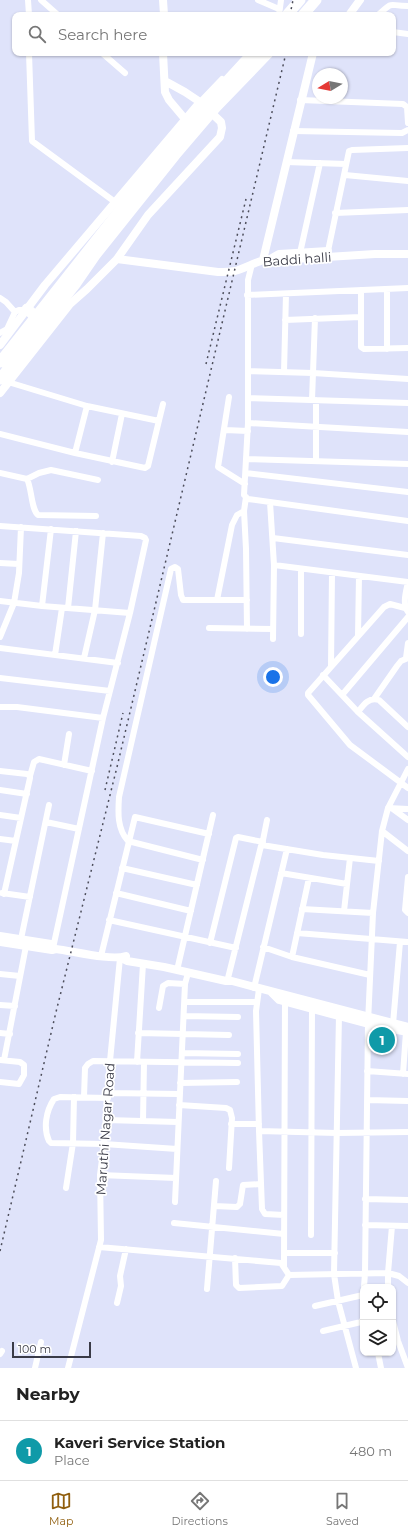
<!DOCTYPE html>
<html lang="en">
<head>
<meta charset="utf-8">
<style>
	body { margin:0; font-family:Montserrat,sans-serif; background:#f6f6f6; color:#222 }
	.controls { position:absolute; right:12px; bottom:12px; display:grid; overflow:hidden; border-radius:8px; box-shadow:0 1px 3px #0004 }
	.controls button { width:36px; height:36px; display:grid; place-items:center; padding:0; border:0; border-bottom:1px solid #e0e0e0; background:#fff; color:#222; font:20px sans-serif }
	.compass { position:absolute; left:312px; top:68px; width:36px; height:36px; border-radius:50%; background:#fff; box-shadow:0 1px 3px #0004; rotate:260deg }
	.scale { position:absolute; left:12px; bottom:10px; width:79px; box-sizing:border-box; padding-left:4px; border:2px solid #3a3b47; border-top:0; font-size:11px; line-height:14px; white-space:nowrap; color:#3a3b47; -webkit-text-stroke:3px #fff; paint-order:stroke }
	.you { position:absolute; left:273px; top:677px; width:14px; height:14px; margin:-10px; border:3px solid #fff; border-radius:50%; background:#1a73e8; box-shadow:0 0 0 6px #1a73e833 }
	.badge { display:grid; place-items:center; width:26px; height:26px; border-radius:50%; background:#905e0d; color:#fff; font-size:13px; font-weight:700 }
	.pin { position:absolute; translate:-50% -50%; border:2px solid #fff; box-shadow:0 1px 4px #0006 }
	.list { margin:0; padding:0; list-style:none }
	h2 { display:flex; justify-content:space-between; align-items:center; height:52px; margin:0; padding:0 16px; font-size:17px }
	h2 small { font-size:13px; font-weight:400; color:#767676 }
	.list li { display:grid; grid-template-columns:26px 1fr auto; gap:12px; align-items:center; box-sizing:border-box; height:60px; padding:0 16px; border-top:1px solid #e0e0e0 }
	.list b { display:block; font-size:15px; white-space:nowrap }
	.list p { margin:0; font-size:13px; white-space:nowrap; color:#767676 }
	.list em { font-size:13px; font-style:normal; color:#767676 }
	.icon { flex:none; width:22px; height:22px; fill:none; stroke:currentColor; stroke-width:2; stroke-linecap:round; stroke-linejoin:round }
	.map { position:relative; flex:none; width:408px; height:1368px; overflow:hidden }
	.search { position:absolute; background:#fff; box-shadow:0 1px 3px #0004; left:12px; right:12px; top:12px; height:44px; display:flex; align-items:center; gap:10px; box-sizing:border-box; padding:0 14px; border-radius:8px; color:#767676; font-size:15px }
	.sheet { height:112px; background:#fff }
	nav { display:flex; justify-content:space-around; align-items:center; box-sizing:border-box; height:56px; border-top:1px solid #e0e0e0; background:#fff; font-size:11px; color:#767676 }
	nav a { display:grid; justify-items:center; gap:2px }
	nav .on { color:#905e0d }
	.map>svg:first-child { display:block }
</style>
</head>
<body>
<div class="map">
<svg width="408" height="1368" viewBox="0 0 408 1368">
	<rect width="100%" height="100%" fill="#dfe3fa"/>
	<g fill="none" stroke-linecap="round" stroke-linejoin="round">
		<path stroke="#fff" stroke-width="6" d="M28,0L29,15
			M41,0L58,15
			M258,0L279,9
			M279,15L281,0
			M378,15C395,0 387,6 408,6
			M393,32L408,34
			M29,53L32,141L115,202
			M102,53L125,73
			M300,100L403,104L407,107L408,123
			M200,102L222,79
			M293,131L402,133L408,130
			M286,162L346,164
			M345,175L408,181
			M335,213L408,210
			M328,251L349,151L352,150L408,148
			M300,253L320,163
			M252,264L248,280V423L244,495L248,499L270,502L408,521
			M361,290V347L364,349L408,348
			M247,295L408,288
			M0,298L6,302L15,312
			M285,320L361,317
			M0,333L7,329L15,312L19,310H27
			M387,349V289
			M248,371L313,373L408,379
			M284,372L286,294
			M8,382L87,406L159,421
			M229,397L218,467L245,484
			M248,398L408,403
			M312,400L315,318
			M248,423L408,432
			M225,430L248,431
			M0,434L75,453L145,468L148,466L163,404
			M75,453L87,406
			M246,459L408,464
			M316,461V400
			M112,462L122,414
			M0,473L27,479C32,489 31,509 38,515L96,516
			M246,473L408,492
			M27,479L39,473L51,470L98,480
			M246,497L244,511L246,549L247,629
			M270,502L274,565L273,639
			M0,526L141,536L145,538L146,540L130,613L103,718L53,948
			M273,538L408,555
			M0,563L19,564
			M274,565L408,582C406,592 402,604 408,612
			M217,600L232,525L237,515L244,511
			M0,601L42,606L130,613
			M42,606L51,529
			M68,608L76,531
			M405,608L390,604L384,607L308,693V695L350,745L408,788
			M209,628L273,629
			M301,634V569
			M358,636L359,576
			M0,637L14,603L19,573L21,527
			M0,648L118,663
			M55,655L62,608
			M84,658L95,610L103,533
			M406,658L408,643
			M331,666L332,573
			M323,675L358,712L408,757
			M0,678L110,691
			M342,695L408,617
			M374,699L397,666L401,661L408,658
			M0,707H17L103,718
			M358,712C364,704 369,697 379,700L408,727
			M64,765L69,734
			M0,771L27,774L30,776V778L4,894
			M30,776L34,762L39,759L92,771
			M0,790L27,794
			M388,808L408,809
			M393,809L408,820
			M0,815L21,818
			M46,822L79,829
			M382,831L408,851
			M0,839L16,841
			M262,845L267,820
			M203,860L128,841C117,829 118,812 119,797L171,569L175,567L178,569L181,595L183,600H247
			M122,868L197,885
			M281,873L347,884
			M408,877L405,910L408,913
			M2,893L30,897
			M116,893L191,911
			M302,909L373,913
			M344,911L350,858
			M109,920L236,948
			M297,933L408,942
			M21,939L49,805
			M210,943L236,838L238,837L263,842
			M263,947L292,957L370,975
			M101,956L135,817L209,834
			M292,957L309,878
			M178,966L213,815
			M0,974L20,976
			M228,978L261,846L262,845L323,855L379,861
			M254,988L287,849
			M259,989L256,1011L259,1131L262,1209L265,1214L284,1215
			M185,1002H256
			M0,1005L15,1006
			M159,1008L163,986L168,983L185,984
			M339,1015L334,1274L338,1301L356,1368
			M184,1016L238,1017
			M393,1024L400,942
			M0,1033L10,1034
			M138,1033L229,1035
			M182,1053L238,1054
			M0,1060L20,1062L24,1065V1075L19,1084L0,1082
			M4,1060L26,946
			M137,1062L143,964
			M367,1071L408,1074
			M403,1074L406,1032
			M180,1083L237,1082
			M108,1093L179,1094
			M84,1097L85,1068L88,1064L93,1061L238,1063
			M108,1098L60,1097L54,1099C46,1111 43,1128 49,1141L51,1143L104,1144L177,1149
			M367,1100L408,1101
			M179,1105L226,1108L230,1110L232,1118L229,1168
			M106,1120L178,1122
			M143,1121L144,1062
			M231,1124H259
			M259,1131L337,1133L408,1132
			M100,1175L176,1178
			M66,1188L73,1143L74,1097
			M365,1199L408,1200
			M175,1202L185,984L188,973
			M214,1206L237,1207L240,1204L243,1185L261,1184
			M174,1223L284,1234
			M365,1225L408,1226
			M311,1235L312,1008
			M99,1247L281,1263L289,1275L388,1273L399,1276L408,1283
			M284,1253H335
			M235,1258L236,1285L239,1288L282,1286L289,1275
			M284,1266L285,1001
			M364,1287L365,1273L368,1023L373,913L382,831L388,808L408,769
			M388,1287V1273L392,1226
			M207,1289L216,1181
			M117,1303L121,1286L120,1276L126,1249
			M315,1306L363,1295
			M393,1321L398,1341L408,1368
			M323,1331L361,1322L363,1319
			M378,1353L381,1368
			M0,1354L2,1351
			M35,1368L41,1342
			M68,1368L101,1240L100,1175L104,1144L110,1061L120,958"/>
		<path stroke="#fff" stroke-width="8" d="M163,0L164,15
			M349,15L360,0
			M163,53L165,92L169,100L185,119
			M272,258L279,254L328,251
			M117,259L218,272C224,272 229,272 235,271C250,267 263,256 279,260L375,254H408
			M263,260L313,53
			M0,345L45,285L200,102
			M0,393L70,304L87,289L117,259L148,215L220,137L222,128L221,122L200,102L185,92L165,81
			M0,936L51,944
			M0,942L52,950L56,949C73,951 111,961 126,956
			M121,958L127,961L164,967L226,981H232L408,1027
			M272,993L279,1000L376,1026L408,1032"/>
		<path stroke="#fff" stroke-width="11" d="M287,15L300,0
			M303,15L316,0
			M27,309L35,316
			M0,362L170,147L208,102L253,53
			M0,379L76,283L96,254L175,155L216,107L268,53"/>
		<path stroke="#4c4d5a" stroke-width="1.5" stroke-dasharray="2 4" stroke-linecap="butt" d="M290,15L293,0
			M206,364L246,199
			M105,790L123,713
			M0,1251L56,1012L117,767L286,53"/>
	</g>
	<g text-anchor="middle" dominant-baseline="central" stroke-width="3.5" stroke-linejoin="round" paint-order="stroke">
		<g font-size="13" fill="#3a3b47" stroke="#fff">
			<text transform="translate(297 259) rotate(-4)">Baddi halli</text>
			<text transform="translate(105 1129) rotate(-86)">Maruthi Nagar Road</text>
		</g>
	</g>
</svg>
<div class="controls">
<button><svg class="icon" aria-label="locate" viewBox="0 0 24 24"><circle cx="12" cy="12" r="6"/><path d="M12 2v4M12 18v4M2 12h4M18 12h4"/></svg></button>
<button><svg class="icon" aria-label="layers" viewBox="0 0 24 24"><path d="M12 4l9 5-9 5-9-5zM3 14l9 5 9-5"/></svg></button>
</div>
<svg class="compass" viewBox="-18 -18 36 36"><path d="M0-13l5 13h-10z" fill="#e53935"/><path d="M0 13l5-13h-10z" fill="#767676"/></svg>
<div class="scale">100 m</div>
<div class="you"></div>
<div class="pin badge" style="left:382px;top:1040px;background:#0f9aa8">1</div>
<div class="search"><svg class="icon" aria-label="search" viewBox="0 0 24 24"><circle cx="10" cy="10" r="6"/><path d="M15 15l6 6"/></svg>Search here</div>
</div>
<section class="sheet">
<h2>Nearby<small></small></h2>
<ul class="list">
<li><span class="badge" style="background:#0f9aa8">1</span><div><b>Kaveri Service Station</b><p>Place</p></div><em>480 m</em></li>
</ul>
</section>
<nav>
<a class="on"><svg class="icon" aria-label="map" viewBox="0 0 24 24"><path d="M3 6l6-2 6 2 6-2v14l-6 2-6-2-6 2zM9 4v14M15 6v14"/></svg>Map</a>
<a><svg class="icon" aria-label="directions" viewBox="0 0 24 24"><path d="M12 3l9 9-9 9-9-9zM9 14v-3h6M13 9l2 2-2 2"/></svg>Directions</a>
<a><svg class="icon" aria-label="saved" viewBox="0 0 24 24"><path d="M7 4h10v16l-5-4-5 4z"/></svg>Saved</a>
</nav>
</body>
</html>
